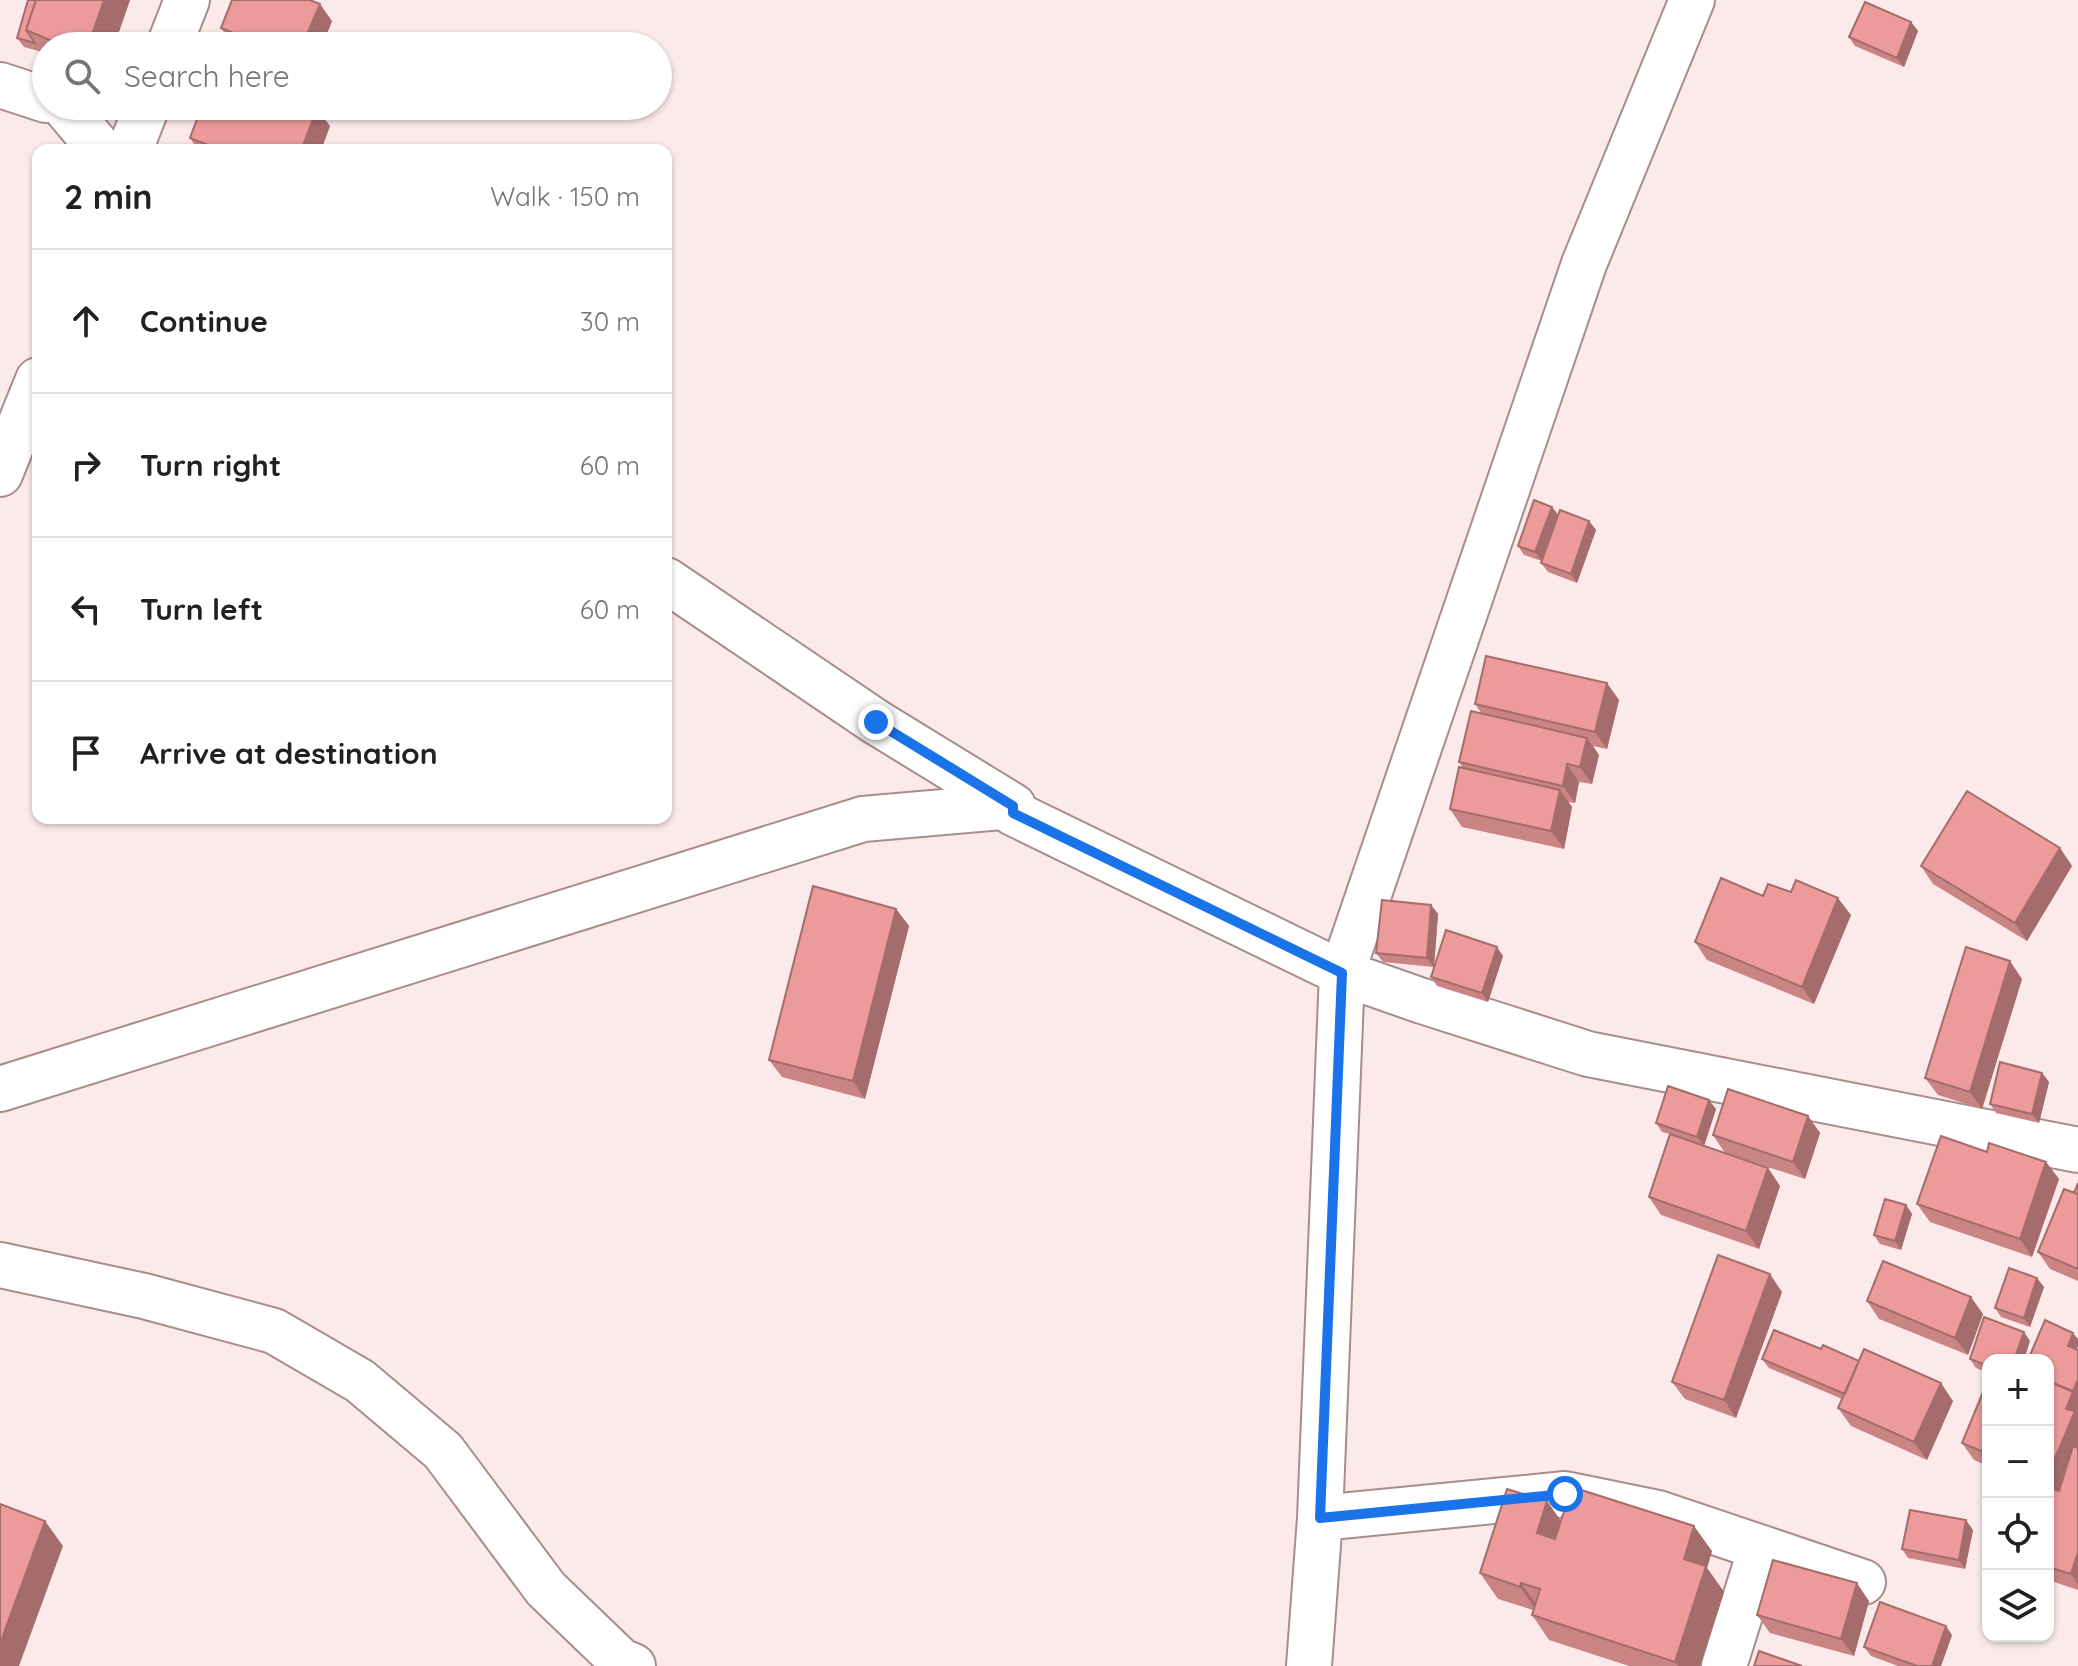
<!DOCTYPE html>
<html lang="en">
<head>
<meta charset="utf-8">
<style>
	body { margin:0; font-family:Quicksand,sans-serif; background:#f6f6f6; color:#202124 }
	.controls { position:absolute; right:24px; bottom:24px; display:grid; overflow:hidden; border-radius:16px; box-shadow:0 2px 6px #0004 }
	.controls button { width:72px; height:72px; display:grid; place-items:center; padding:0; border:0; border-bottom:2px solid #e0e0e0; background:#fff; color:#202124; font:40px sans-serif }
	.stop { position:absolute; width:24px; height:24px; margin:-18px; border:6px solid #1a73e8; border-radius:50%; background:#fff }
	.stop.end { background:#1a73e8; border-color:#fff; box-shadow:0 2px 8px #0008 }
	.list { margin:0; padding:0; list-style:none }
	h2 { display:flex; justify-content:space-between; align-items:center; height:104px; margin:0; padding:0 32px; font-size:34px }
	h2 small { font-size:26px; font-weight:400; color:#757577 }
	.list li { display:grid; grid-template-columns:52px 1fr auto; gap:24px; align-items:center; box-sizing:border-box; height:144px; padding:0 32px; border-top:2px solid #e0e0e0 }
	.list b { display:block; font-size:30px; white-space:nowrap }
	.list em { font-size:26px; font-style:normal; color:#757577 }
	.icon { flex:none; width:44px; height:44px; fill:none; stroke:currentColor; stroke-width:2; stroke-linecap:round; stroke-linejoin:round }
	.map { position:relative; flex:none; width:2078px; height:1666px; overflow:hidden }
	.search { position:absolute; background:#fff; box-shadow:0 2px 6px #0004; left:32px; top:32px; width:640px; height:88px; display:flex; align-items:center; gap:20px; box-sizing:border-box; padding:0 28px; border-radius:44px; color:#757577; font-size:30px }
	.panel { position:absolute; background:#fff; box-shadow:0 2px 6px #0004; left:32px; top:144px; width:640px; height:680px; border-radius:16px }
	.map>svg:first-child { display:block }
</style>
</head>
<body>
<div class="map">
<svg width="2078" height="1666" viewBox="0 0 2078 1666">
	<rect width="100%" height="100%" fill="#fbeae9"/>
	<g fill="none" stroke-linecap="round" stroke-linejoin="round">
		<g stroke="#a78d8c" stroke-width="48">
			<path id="minor" d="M0,85L46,100
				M64,106L101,150
				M666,580L876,722L1013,806V813L1342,973L1422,1001L1588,1054L2078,1150
				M0,1089L863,819L1013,806
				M0,1265L144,1296L274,1331L360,1381L443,1451L546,1589L621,1661L633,1666
				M1320,1518L1565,1494L1658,1513L1863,1582
				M1309,1666L1320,1518L1342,973L1584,264L1692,0
				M1724,1666L1761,1548"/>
		</g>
		<g stroke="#a78d8c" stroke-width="48">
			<path id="tertiary" d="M169,46L187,0
				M130,150L147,106
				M0,474L38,380"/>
		</g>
		<use href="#minor" stroke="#fff" stroke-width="44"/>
		<use href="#tertiary" stroke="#fff" stroke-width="44"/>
	</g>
	<path fill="#cb8484" d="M28,0H130L114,46H46V56L42,52L24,47L17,38Z
		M332,21L322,46H236L234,45L221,28Z
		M1911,22L1918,31L1904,67L1855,46L1849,37Z
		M330,126L321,150H198L190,138Z
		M1552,507L1558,515L1589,521L1596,530L1577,583L1548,572L1541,563L1542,561L1524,555L1518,546Z
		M1619,700L1607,749L1593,746L1599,755L1592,784L1579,782L1575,803L1568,802L1572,807L1564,849L1462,827L1450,809L1463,768L1459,762L1482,714L1475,704Z
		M2060,848L2072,866L2027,941L1933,884L1921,866Z
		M1791,892L1851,915L1814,1004L1707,960L1695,942L1763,896Z
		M1431,905L1438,914L1434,967L1383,962L1376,953Z
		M896,909L909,926L865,1099L782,1077L769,1060Z
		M1503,956L1488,1002L1437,986L1431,977Z
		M2022,979L1982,1109L1938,1095L1925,1078Z
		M2042,1073L2049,1082L2039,1123L1996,1113L1990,1104Z
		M1716,1109L1704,1146L1768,1168L1780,1186L1759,1249L1661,1215L1649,1197L1670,1134L1662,1132L1656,1123Z
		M1808,1116L1820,1133L1805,1179L1725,1153L1713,1135Z
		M2046,1162L2059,1179L2032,1257L1930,1222L1917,1204Z
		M2078,1183V1281L2050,1269L2038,1252L2074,1193Z
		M1906,1205L1912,1214L1901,1250L1880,1244L1874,1235Z
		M2044,1287L2030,1327L2001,1317L1995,1308Z
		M1782,1292L1736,1418L1685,1399L1672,1382Z
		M1867,1301L1983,1314L1968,1355L1879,1319Z
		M2030,1341L1988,1360V1373L1976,1368L1970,1359Z
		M1821,1349L1859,1361L1953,1401L1927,1460L1851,1426L1838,1408L1842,1399L1769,1368L1762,1359Z
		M2077,1349L2078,1350V1590L2048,1580V1360Z
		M1988,1380V1466L1974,1460L1962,1443Z
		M1547,1501L1561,1521L1712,1551L1707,1568L1724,1592L1700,1666H1629L1549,1640L1532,1615L1533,1610L1498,1599L1480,1573Z
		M1973,1530L1965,1569L1908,1558L1902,1549Z
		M1869,1601L1854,1656L1770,1633L1757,1615Z
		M1952,1635L1941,1666H1898L1871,1656L1864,1647Z"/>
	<path fill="#a56c6c" d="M104,0H130L114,46H88Z
		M320,4L332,21L322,46H302Z
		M1911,22L1918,31L1904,67L1897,58Z
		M317,109L330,126L321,150H301Z
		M1552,507L1559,516L1542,561L1535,552Z
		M1589,521L1596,530L1577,583L1571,574Z
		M1607,683L1619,700L1607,749L1595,732Z
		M1587,738L1599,755L1592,784L1580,767Z
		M1567,764L1579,782L1575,803L1563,786Z
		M1560,790L1572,807L1564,849L1551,831Z
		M2060,848L2072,866L2027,941L2015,923Z
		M1838,898L1851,915L1814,1004L1802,987Z
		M1431,905L1438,914L1434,967L1427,958Z
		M896,909L909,926L865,1099L853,1081Z
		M1497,947L1503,956L1488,1002L1482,993Z
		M2010,961L2022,979L1982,1109L1970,1092Z
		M2042,1073L2049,1082L2039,1123L2032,1114Z
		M1709,1100L1716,1109L1704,1146L1697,1137Z
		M1808,1116L1820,1133L1805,1179L1793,1162Z
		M2046,1162L2059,1179L2032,1257L2020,1239Z
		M1768,1168L1780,1186L1759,1249L1746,1231Z
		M1906,1205L1912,1214L1901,1250L1895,1241Z
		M1770,1274L1782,1292L1736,1418L1724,1400Z
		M2037,1278L2044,1287L2030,1327L2024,1318Z
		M1971,1297L1983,1314L1968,1355L1955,1338Z
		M2024,1332L2030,1341L2024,1360H2014Z
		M2073,1333L2078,1339V1346L2075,1355L2068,1346Z
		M2078,1379V1450L2058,1497L2048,1482V1475L2066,1409Z
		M1941,1383L1953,1401L1927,1460L1914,1442Z
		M1547,1501L1565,1527L1555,1558L1537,1533Z
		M1966,1520L1973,1530L1965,1569L1959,1560Z
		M45,1521L63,1546L19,1666H0V1644Z
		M1694,1526L1712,1551L1707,1568L1724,1592L1700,1666H1678L1675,1662L1684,1559Z
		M2078,1552V1584L2071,1574Z
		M1521,1583L1539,1608L1538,1612L1520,1587Z
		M1857,1583L1869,1601L1854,1656L1841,1639Z
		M1946,1626L1952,1635L1941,1666H1932Z"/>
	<path fill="#ec9a9a" stroke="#a56c6c" stroke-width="2" d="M28,0H36L26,30L35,43L17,38Z
		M36,0H104L88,46H64L26,30Z
		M232,0H310L320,4L302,46H266L221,28Z
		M1865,2L1911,22L1897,58L1849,37Z
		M202,106H311L317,109L301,150H221L190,138Z
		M1534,500L1552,507L1535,552L1518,546Z
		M1560,510L1589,521L1571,574L1541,563Z
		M1486,656L1607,683L1595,732L1475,704Z
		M1471,711L1587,738L1580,767L1567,764L1563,786L1459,762Z
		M1459,767L1560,790L1551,831L1450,809Z
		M1967,791L2060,848L2015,923L1921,866Z
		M1721,878L1763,896L1768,884L1791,892L1796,880L1838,898L1802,987L1695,942Z
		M813,886L896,909L853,1081L769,1060Z
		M1382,900L1431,905L1427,958L1376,953Z
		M1446,930L1497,947L1482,993L1431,977Z
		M1966,947L2010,961L1970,1092L1925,1078Z
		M2000,1062L2042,1073L2032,1114L1990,1104Z
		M1668,1086L1709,1100L1697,1137L1656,1123Z
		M1728,1089L1808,1116L1793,1162L1713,1135Z
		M1670,1134L1768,1168L1746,1231L1649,1197Z
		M1941,1136L1987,1152L1989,1143L2046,1162L2020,1239L1917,1204Z
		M2078,1183V1194L2074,1193Z
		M2064,1189L2078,1194V1269L2038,1252Z
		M1885,1199L1906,1205L1895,1241L1874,1235Z
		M1718,1255L1770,1274L1724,1400L1672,1382Z
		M1883,1261L1971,1297L1955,1338L1867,1301Z
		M2009,1268L2037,1278L2024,1318L1995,1308Z
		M1984,1317L2024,1332L2014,1360H1988V1366L1970,1359Z
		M2045,1320L2073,1333L2068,1346L2078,1350V1379L2073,1391L2048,1381V1360H2028Z
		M1774,1330L1821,1349L1823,1345L1859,1361L1845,1394L1762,1359Z
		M1864,1349L1941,1383L1914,1442L1838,1408Z
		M1988,1380V1454L1962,1443Z
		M2048,1381L2073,1392L2066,1409L2075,1411L2048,1475Z
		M2073,1446L2078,1448V1552L2071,1574L2048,1567V1488L2059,1491Z
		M1572,1487L1694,1526L1684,1559L1706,1566L1675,1662L1532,1615L1540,1589L1521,1583L1520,1587L1480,1573L1507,1489L1547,1501L1537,1533L1555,1539Z
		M0,1504L45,1521L0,1644Z
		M1910,1510L1966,1520L1959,1560L1902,1549Z
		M1773,1560L1857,1583L1841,1639L1757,1615Z
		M1880,1602L1946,1626L1932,1666H1917L1864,1647Z
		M1759,1651L1802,1666H1754Z"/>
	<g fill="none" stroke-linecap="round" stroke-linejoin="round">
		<path stroke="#1a73e8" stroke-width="10" d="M876,722L1013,806V813L1342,973L1320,1518L1565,1494"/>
	</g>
</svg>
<div class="controls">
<button>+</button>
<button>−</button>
<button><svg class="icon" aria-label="locate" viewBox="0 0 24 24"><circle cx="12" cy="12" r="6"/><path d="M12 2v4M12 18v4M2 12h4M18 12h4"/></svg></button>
<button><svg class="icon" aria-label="layers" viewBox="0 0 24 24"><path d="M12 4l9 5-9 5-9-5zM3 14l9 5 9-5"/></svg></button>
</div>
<div class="stop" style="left:1565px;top:1494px"></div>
<div class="stop end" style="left:876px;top:722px"></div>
<div class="search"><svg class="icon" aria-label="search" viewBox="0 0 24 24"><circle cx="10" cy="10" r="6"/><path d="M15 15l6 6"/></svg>Search here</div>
<section class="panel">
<h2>2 min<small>Walk · 150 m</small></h2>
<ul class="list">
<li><svg class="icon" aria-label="ahead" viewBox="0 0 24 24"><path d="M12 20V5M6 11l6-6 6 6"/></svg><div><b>Continue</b></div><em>30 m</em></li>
<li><svg class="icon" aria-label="right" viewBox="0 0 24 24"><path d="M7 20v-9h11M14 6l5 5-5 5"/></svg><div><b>Turn right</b></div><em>60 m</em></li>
<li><svg class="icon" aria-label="left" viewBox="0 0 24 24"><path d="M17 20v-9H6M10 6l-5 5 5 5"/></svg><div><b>Turn left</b></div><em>60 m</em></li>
<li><svg class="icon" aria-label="arrive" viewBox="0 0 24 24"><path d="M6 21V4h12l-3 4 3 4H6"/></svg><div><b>Arrive at destination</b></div></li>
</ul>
</section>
</div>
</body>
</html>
